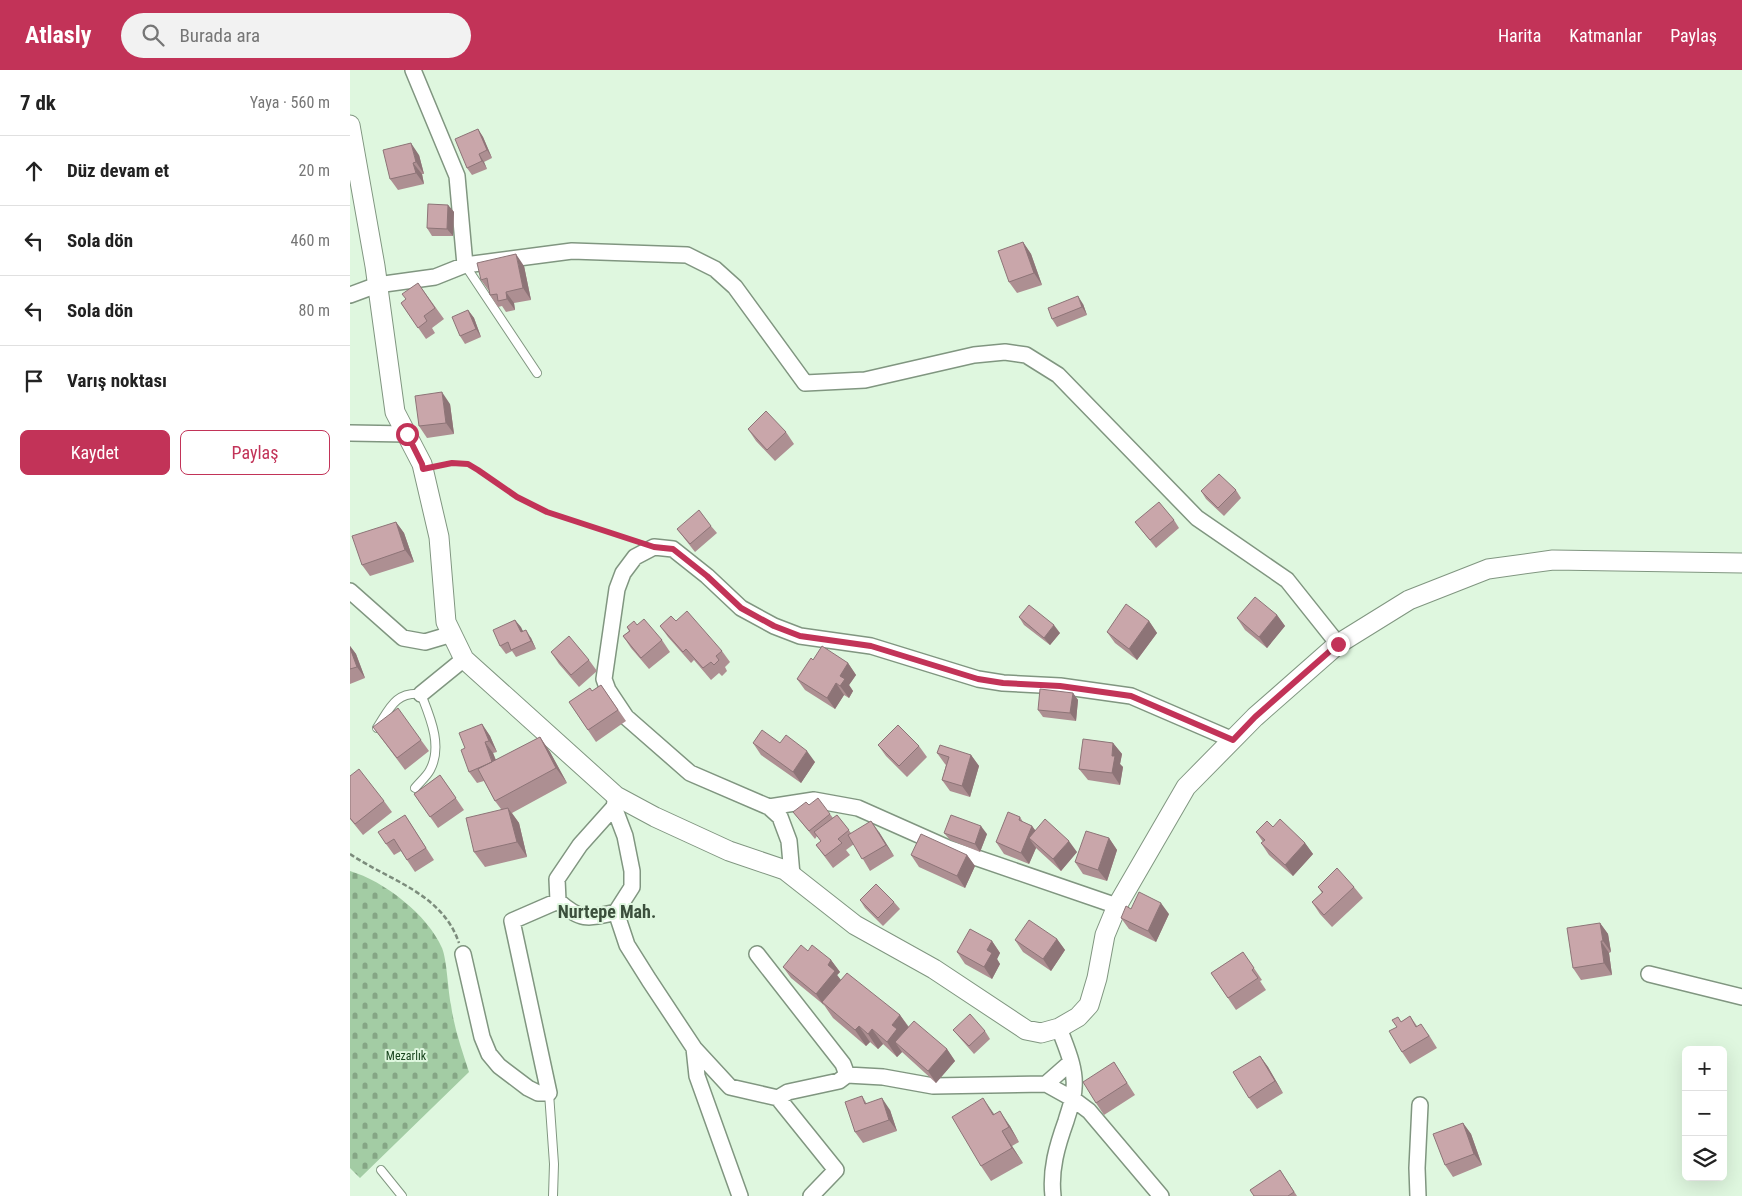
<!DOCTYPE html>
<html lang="tr">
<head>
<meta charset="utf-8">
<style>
	body { margin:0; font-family:"Roboto Condensed",sans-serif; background:#f2f2f2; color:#222 }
	.controls { position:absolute; right:15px; bottom:15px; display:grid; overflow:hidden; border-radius:8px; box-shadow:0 5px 20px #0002 }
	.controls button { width:45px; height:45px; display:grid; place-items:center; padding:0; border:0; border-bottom:1px solid #e0e0e0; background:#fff; color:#222; font:25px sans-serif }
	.stop { position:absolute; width:15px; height:15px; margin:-11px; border:4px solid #c23358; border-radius:50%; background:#fff }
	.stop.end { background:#c23358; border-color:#fff; box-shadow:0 1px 5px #0008 }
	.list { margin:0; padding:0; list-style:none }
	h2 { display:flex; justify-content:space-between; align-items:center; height:65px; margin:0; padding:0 20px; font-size:21px }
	h2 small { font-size:16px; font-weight:400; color:#767676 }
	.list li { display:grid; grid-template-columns:32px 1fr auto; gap:15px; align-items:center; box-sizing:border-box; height:70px; padding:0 20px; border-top:1px solid #e0e0e0 }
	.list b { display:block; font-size:19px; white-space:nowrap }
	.list em { font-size:16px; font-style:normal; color:#767676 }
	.actions { display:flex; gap:10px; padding:15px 20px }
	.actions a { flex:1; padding:11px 0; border:1px solid #c23358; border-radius:8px; text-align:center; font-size:18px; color:#c23358 }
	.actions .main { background:#c23358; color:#fff }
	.icon { flex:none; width:28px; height:28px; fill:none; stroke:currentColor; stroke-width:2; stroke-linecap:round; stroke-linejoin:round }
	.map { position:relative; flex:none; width:1392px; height:1126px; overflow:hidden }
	header { display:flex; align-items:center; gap:30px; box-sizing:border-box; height:70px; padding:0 25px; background:#c23358; color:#fff }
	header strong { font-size:24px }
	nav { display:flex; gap:28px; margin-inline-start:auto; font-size:18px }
	.search { width:350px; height:45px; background:#f2f2f2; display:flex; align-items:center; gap:12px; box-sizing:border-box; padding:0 18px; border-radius:28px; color:#767676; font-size:19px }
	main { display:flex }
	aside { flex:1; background:#fff }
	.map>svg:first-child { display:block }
</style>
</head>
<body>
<header>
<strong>Atlasly</strong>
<div class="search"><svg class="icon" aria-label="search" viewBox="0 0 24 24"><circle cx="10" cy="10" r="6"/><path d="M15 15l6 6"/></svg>Burada ara</div>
<nav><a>Harita</a><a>Katmanlar</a><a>Paylaş</a></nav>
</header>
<main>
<aside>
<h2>7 dk<small>Yaya · 560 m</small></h2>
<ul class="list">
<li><svg class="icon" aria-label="ahead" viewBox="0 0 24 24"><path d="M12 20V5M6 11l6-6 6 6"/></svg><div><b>Düz devam et</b></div><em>20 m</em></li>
<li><svg class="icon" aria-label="left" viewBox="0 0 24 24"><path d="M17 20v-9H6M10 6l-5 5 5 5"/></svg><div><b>Sola dön</b></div><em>460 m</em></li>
<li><svg class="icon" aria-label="left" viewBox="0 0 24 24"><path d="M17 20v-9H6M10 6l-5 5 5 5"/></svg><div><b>Sola dön</b></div><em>80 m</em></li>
<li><svg class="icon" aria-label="arrive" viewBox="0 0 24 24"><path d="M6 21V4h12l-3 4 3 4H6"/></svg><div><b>Varış noktası</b></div></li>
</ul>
<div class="actions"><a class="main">Kaydet</a><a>Paylaş</a></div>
</aside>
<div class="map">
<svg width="1392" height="1126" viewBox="0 0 1392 1126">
	<defs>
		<pattern id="cemetery-stones" width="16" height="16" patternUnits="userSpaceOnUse" patternTransform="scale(1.25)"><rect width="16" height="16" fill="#a3cca4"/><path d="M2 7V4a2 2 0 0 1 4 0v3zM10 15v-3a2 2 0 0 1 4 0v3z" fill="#85a685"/></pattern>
	</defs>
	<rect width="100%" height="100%" fill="#dff7df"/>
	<path fill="url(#cemetery-stones)" d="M0,801C34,811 78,845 92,878C97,890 98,921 101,935C104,958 112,980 119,1002L10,1108L0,1098Z"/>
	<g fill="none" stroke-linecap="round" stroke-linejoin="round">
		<g stroke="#809680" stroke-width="10">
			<path id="service" d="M115,195L187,303
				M27,658C40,638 45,622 71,624C80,647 93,676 80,700C77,706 70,712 65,718
				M199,1023L204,1094L203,1126
				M31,1100L52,1126"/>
		</g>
		<g stroke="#809680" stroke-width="18">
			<path id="minor" d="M63,0L107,106L115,195
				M0,225L27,215L85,207L115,195L222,181L337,185L365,199L385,217L455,313L515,310L624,285L655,282L676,285L708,305L847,448L937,510L988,574
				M0,363L57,364
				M0,521L53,568L75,572L102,564
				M71,624L114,589
				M266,726L264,737L275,766L282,801V817L266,842L277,875L299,910L344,978L380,1017L428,1028L438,1022L489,1011L497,1005L533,1007L583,1016L696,1014L723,1029L739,1041L811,1126
				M419,737L464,730L508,738L598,778L767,836
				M442,805L439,771L430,747L419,737L340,703L276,647L258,620L254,609L267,519L273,503L285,487L304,477L323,479L357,506L391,538L424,556L450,566L521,576L628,609L653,613L710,616L781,626L883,670
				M208,831C231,851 237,849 266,842
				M113,884L132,967L139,984L149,996L178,1018L188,1023H199L162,851L208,831L207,809L230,775L264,737
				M407,884L493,994L497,1005
				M1299,904L1392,927
				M344,978L347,1006L390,1126
				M696,1014L721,992
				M428,1028L486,1100L461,1126
				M703,1126C700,1100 707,1076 716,1051C719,1040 724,1029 724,1018C726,998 716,977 709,958
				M1068,1126L1067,1098L1070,1035"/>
		</g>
		<g stroke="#809680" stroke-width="21">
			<path id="tertiary" d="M0,55L25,196L45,342L72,394L89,467L96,552L114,589L266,726L305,747L379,781L435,800L505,855L584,899L676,960L691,963L709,958L728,947L739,935L747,908L755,865L767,836L836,717L905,647L988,574L1059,530L1138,499L1203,490L1392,493"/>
		</g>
		<path stroke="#7c8c7c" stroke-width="2.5" stroke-dasharray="5 2.5" stroke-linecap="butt" d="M87,396L102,393L118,394L128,399L167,427L197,442L285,471
			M0,784C40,811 92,823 109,873"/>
		<use href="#service" stroke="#fff" stroke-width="8"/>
		<use href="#minor" stroke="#fff" stroke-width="15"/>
		<use href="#tertiary" stroke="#fff" stroke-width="19"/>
	</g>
	<path fill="#ad8f92" d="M128,59L133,67L142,88L134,92L137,99L122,105L117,98Z
		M69,85L74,104H72L74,114L48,120L40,109Z
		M98,135L104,142L103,166H82L77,158Z
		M673,172L681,184L692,215L667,223L659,212Z
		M174,196L181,230L164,233L165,240L156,242L152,236L148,237L140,225L139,221L131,210Z
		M68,213L94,249L82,258L85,263L76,269L51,233L56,229Z
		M733,234L737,245L707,257L702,249Z
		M118,240L124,248L131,267L115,274L110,266Z
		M100,334L104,364L77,368L69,356Z
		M398,359L436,362L444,374L425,391L406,371Z
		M886,420L891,428L874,446L856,429L851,421Z
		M824,450L829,458L806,478L785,452Z
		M46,452L54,463L64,492L20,506L12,495Z
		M361,456L367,463L345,482L327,459Z
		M927,545L935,556L917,578L895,560L887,548Z
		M669,547L710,563L700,575L674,555Z
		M165,550L173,561L181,568L186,579L166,587L162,581L156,584L150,576Z
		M326,551L372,581L380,592L375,597L377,601L372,606L369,603L361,610L344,590L341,593L318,567L310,556Z
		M799,551L807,563L787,590L765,573L757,562Z
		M287,555L312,570L320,582L299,599L281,578L273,566L279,561L277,557Z
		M0,576L6,584L15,608L0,614Z
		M201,582L239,590L247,601L229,617L209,594Z
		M463,590L498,593L506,605L499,615L503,621L499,628L494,625L485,639L455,620L447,609Z
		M251,615L276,651L246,672L219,632L242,621Z
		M723,623L728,630L726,651L693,647L688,640Z
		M132,654L140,666L147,682L143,683L146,690L190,667L200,682L217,713L162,743L169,753L177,787L135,797L124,782L151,739L145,731L134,711L127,713L119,702L115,678Z
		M23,657L71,670L79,681L55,700Z
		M403,673H430L465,692L451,713L411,685Z
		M763,673L772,684L770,694L773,697L770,715L738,710L729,699Z
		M528,675L569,676L577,687L557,707L536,686Z
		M587,683L621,685L629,696L620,727L600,721L592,710L596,695L595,694Z
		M90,705L114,740L88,758L64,724Z
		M0,706L34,731L42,742L13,765L0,749Z
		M459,735L480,744L483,748L487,745L501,763L529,762L544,786L520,801L504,774L496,780L500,785L483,798L466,775L471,771L467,766L465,769L443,742Z
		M55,745L84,790L65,802L51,781L44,785L36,774Z
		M670,747L673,752L682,756L685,760L727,782L711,801L686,778L679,794L654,784L646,772Z
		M923,757L955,773L963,784L943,806L919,785L911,773L913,772L906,762Z
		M594,763L637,764L630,782L600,770Z
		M759,768L767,780L757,811L733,804L725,792Z
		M561,785H617L625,796L615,818L569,797Z
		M968,817H1004L1013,828L982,857L970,844L962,832L972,823Z
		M510,830L544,832L550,839L533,856L515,838Z
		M781,839L819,844L806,872L779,859L771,848Z
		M1250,853L1258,864L1261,882L1259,883L1262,905L1231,910L1223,898Z
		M707,869L715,880L701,901L673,882L665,870Z
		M642,871L650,883L647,889L650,894L642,909L615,894L607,882Z
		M458,881L481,890L490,902L487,905L491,910L550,945L559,957L597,979L605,991L586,1013L552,982L547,987L533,974L528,979L520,972L516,976L483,948L474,935L441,908L433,897Z
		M893,882L912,910L910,911L916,920L886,940L861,903Z
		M1060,946L1067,956L1079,965L1087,978L1060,994L1052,982L1047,957L1051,952Z
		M603,960L635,961L640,969L624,984L609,967Z
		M910,986L918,997L933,1023L907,1039L899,1028Z
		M764,992L785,1025L754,1045L746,1033Z
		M512,1026L517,1034L540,1040L547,1061L513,1073L505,1062Z
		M644,1044L660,1056L669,1072L662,1076L673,1093L641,1111L631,1096Z
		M1113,1053L1121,1064L1132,1095L1103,1107L1095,1095Z
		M930,1100L947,1126H904Z"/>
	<path fill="#8d7477" d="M128,59L133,67L142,88L137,80Z
		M61,73L69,85L74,104L66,92Z
		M129,84L134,92L137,99L132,91Z
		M63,93L72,104L74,114L66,103Z
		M98,135L104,142L103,166L97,159Z
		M673,172L681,184L692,215L684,203Z
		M166,184L174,196L181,230L173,218Z
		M156,222L164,233L165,240L157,229Z
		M728,226L733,234L737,245L732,237Z
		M118,240L124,248L131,267L126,259Z
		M92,322L100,334L104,364L96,353Z
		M46,452L54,463L64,492L55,480Z
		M927,545L935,556L917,578L909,567Z
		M165,550L171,557L177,570L171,562Z
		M799,551L807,563L787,590L779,579Z
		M704,555L710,563L700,575L694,568Z
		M176,560L181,568L186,579L181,571Z
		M0,576L6,584L15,608L7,597L0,578Z
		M498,593L506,605L499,615L503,621L499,628L490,616V606Z
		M486,613L494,625L485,639L477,628Z
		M723,623L728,630L726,651L720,643Z
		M132,654L140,666L147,682L139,671Z
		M190,667L200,682L217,713L206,698Z
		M135,672L143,683L151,704L143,693Z
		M763,673L772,684L770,694L773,697L770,715L762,703V686Z
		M457,681L465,692L451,713L443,702Z
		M621,685L629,696L620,727L612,716Z
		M158,738L169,753L177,787L167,772Z
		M521,751L529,762L544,786L536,775Z
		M631,756L637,764L630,782L625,774Z
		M682,756L690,767L679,768L686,778L679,794L671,783Z
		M759,768L767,780L757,811L748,800Z
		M719,771L727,782L711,801L703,789Z
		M955,773L963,784L943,806L935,795Z
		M617,785L625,796L615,818L607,806Z
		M811,833L819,844L806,872L798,861Z
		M1250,853L1258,864L1261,882L1253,871Z
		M707,869L715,880L701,901L693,889Z
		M642,871L650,883L647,889L650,894L642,909L634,897L637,880Z
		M1251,871L1259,883L1262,905L1254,893Z
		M481,890L490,902L487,905L493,913L472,932L474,936L466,924L478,895Z
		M550,945L561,961L545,972L552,982L547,987L537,972L542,955Z
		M509,956L520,972L516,976L505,960Z
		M522,959L533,974L528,979L518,964Z
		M597,979L605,991L586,1013L578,1001Z
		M910,986L918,997L933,1023L925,1011Z
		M532,1028L540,1040L547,1061L539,1050Z
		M633,1028L644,1044L654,1060L643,1045Z
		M650,1041L660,1056L669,1072L659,1057Z
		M1113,1053L1121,1064L1132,1095L1124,1084Z
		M652,1061L662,1076L673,1093L662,1078Z"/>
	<path fill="#c9a6aa" stroke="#8d7477" d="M128,59L137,80L129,84L132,91L117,98L105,69Z
		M61,73L66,92L63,93L66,103L40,109L33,80Z
		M78,134L98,135L97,159L77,158Z
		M673,172L684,203L659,212L648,181Z
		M166,184L173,218L156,222L157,229L148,231L147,224L140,225L137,208L131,210L127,193Z
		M68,213L85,238L74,246L77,251L68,258L51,233L56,229L52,224Z
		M728,226L732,237L702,249L698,238Z
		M118,240L126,259L110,266L102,247Z
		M92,322L96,353L69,356L65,326Z
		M416,341L436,362L417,380L398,359Z
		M869,404L886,420L868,438L851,421Z
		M809,432L824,450L800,470L785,452Z
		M349,440L361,456L340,474L327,459Z
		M46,452L55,480L12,495L2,466Z
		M905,527L927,545L909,567L887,548Z
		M776,534L799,551L779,579L757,562Z
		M679,535L704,555L694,568L669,547Z
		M337,541L372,581L366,586L369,590L364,595L361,592L353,598L336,579L333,582L310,556L321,546L326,551Z
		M294,549L312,570L291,588L273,566L280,561L277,557L284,551L287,555Z
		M165,550L171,562L176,560L181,571L161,580L158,572L150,576L143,560Z
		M219,566L239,590L221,605L201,582Z
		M472,576L498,593L490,606L495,609L490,616L486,613L477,628L447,609L461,588L463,590Z
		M0,578L7,597L0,599Z
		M251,615L268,640L238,660L219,632L240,618L242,621Z
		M690,619L723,623L720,643L688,640Z
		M48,638L71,670L47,688L23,657Z
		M132,654L139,671L135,672L142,692L133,696L119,702L111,680L115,678L109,663Z
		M548,655L569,676L549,696L528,675Z
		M412,660L430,673L436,665L457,681L443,702L403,673Z
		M190,667L206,698L145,731L128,699Z
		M733,669L763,673L762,686H765L762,703L729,699Z
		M590,675L621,685L612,716L592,710L599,687L587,683Z
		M9,699L34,731L5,754L0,748V706Z
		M90,705L106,728L80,747L64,724Z
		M468,728L480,744L459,761L443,742L456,732L459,735Z
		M158,738L167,772L124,782L116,748Z
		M658,742L670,747L669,750L682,756L671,783L646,772Z
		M55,745L76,778L57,790L44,769L36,774L28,762Z
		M487,745L499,760L488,769L492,773L475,786L466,775L471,771L464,762Z
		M601,745L631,756L625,774L594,763Z
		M695,749L719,771L703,789L679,768Z
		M930,749L955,773L935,795L911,773L915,770L906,762L917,751L923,757Z
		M521,751L536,775L512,789L498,765Z
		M736,761L759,768L748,800L725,792Z
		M571,764L617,785L607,806L561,785Z
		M987,798L1004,817L974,845L962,832L973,822L968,817Z
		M526,814L544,832L528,848L510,830Z
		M789,822L811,833L798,861L771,848L776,836L781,839Z
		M679,850L707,869L693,889L665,870Z
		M1250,853L1253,871H1251L1254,893L1223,898L1217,858Z
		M620,859L642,871L637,880L642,883L634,897L607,882Z
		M451,875L458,881L462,875L481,890L478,895L485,901L466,924L433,897Z
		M893,882L904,898L902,900L908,908L878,928L861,903Z
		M497,903L550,945L542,955L547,959L537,972L522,959L518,964L509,956L505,960L472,932Z
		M620,944L635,961L619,976L603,960Z
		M1060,946L1066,957L1071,954L1079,966L1052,982L1039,961L1047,957L1042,950L1048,947L1051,952Z
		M564,951L597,979L578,1001L545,972Z
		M910,986L925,1011L899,1028L883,1002Z
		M764,992L777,1013L746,1033L733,1012Z
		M512,1026L515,1034L532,1028L539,1050L505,1062L495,1032Z
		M633,1028L643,1045L650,1041L659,1057L652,1061L662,1078L631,1096L602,1047Z
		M1113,1053L1124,1084L1095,1095L1083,1064Z
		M930,1100L944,1122L938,1126H904L900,1120Z"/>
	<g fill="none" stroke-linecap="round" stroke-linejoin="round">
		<path stroke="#c23358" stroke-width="6" d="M57,364L72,394L73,399L102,393L118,394L128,400L167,427L197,442L304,477L323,479L357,506L391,538L424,556L450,566L521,576L628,609L653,613L710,616L781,626L883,670L905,647L988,574"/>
	</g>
	<g text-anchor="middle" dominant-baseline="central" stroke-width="4" stroke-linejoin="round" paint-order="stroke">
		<g font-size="12" fill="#18441d" stroke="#dff7df">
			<text x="56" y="986">Mezarlık</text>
		</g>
		<g font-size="18" font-weight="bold" fill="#3b4f3c" stroke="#dff7df">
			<text x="257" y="841">Nurtepe Mah.</text>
		</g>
	</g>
</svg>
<div class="controls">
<button>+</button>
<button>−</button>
<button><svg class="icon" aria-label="layers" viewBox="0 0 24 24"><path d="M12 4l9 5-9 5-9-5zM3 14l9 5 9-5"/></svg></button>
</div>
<div class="stop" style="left:57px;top:364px"></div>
<div class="stop end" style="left:988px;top:574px"></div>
</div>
</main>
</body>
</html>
